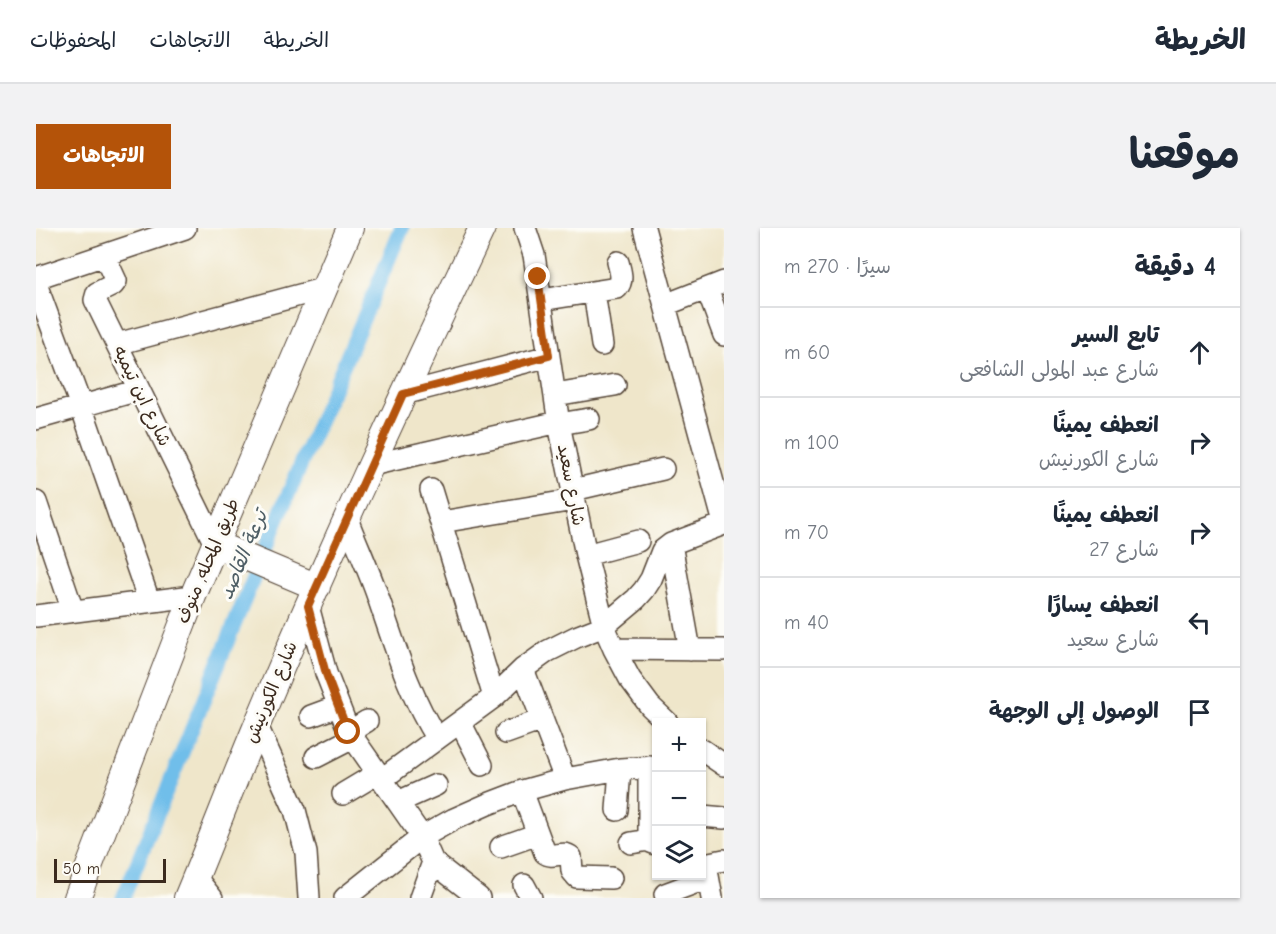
<!DOCTYPE html>
<html lang="ar">
<head>
<meta charset="utf-8">
<style>
	body { margin:0; font-family:"Comic Neue","Playpen Sans Arabic",sans-serif; background:#f2f2f3; color:#1f2937; direction:rtl }
	.controls { position:absolute; right:18px; bottom:18px; display:grid; overflow:hidden; border-radius:0px; box-shadow:0 2px 4px #0004 }
	.controls button { width:54px; height:54px; display:grid; place-items:center; padding:0; border:0; border-bottom:2px solid #e0e1e3; background:#fff; color:#1f2937; font:30px sans-serif }
	.scale { position:absolute; left:18px; bottom:15px; width:112px; box-sizing:border-box; padding-left:6px; border:3px solid #3b2a1e; border-top:0; font-size:16px; line-height:21px; white-space:nowrap; color:#3b2a1e; -webkit-text-stroke:4px #fdfcf7; paint-order:stroke }
	.stop { position:absolute; width:18px; height:18px; margin:-14px; border:4px solid #b45309; border-radius:50%; background:#fff }
	.stop.end { background:#b45309; border-color:#fff; box-shadow:0 2px 6px #0008 }
	.list { margin:0; padding:0; list-style:none }
	h2 { display:flex; justify-content:space-between; align-items:center; height:78px; margin:0; padding:0 24px; font-size:26px }
	h2 small { font-size:20px; font-weight:400; color:#747a83 }
	.list li { display:grid; grid-template-columns:39px 1fr auto; gap:18px; align-items:center; box-sizing:border-box; height:90px; padding:0 24px; border-top:2px solid #e0e1e3 }
	.list b { display:block; font-size:22px; white-space:nowrap }
	.list p { margin:0; font-size:20px; white-space:nowrap; color:#747a83 }
	.list em { font-size:20px; font-style:normal; color:#747a83 }
	.icon { flex:none; width:33px; height:33px; fill:none; stroke:currentColor; stroke-width:2; stroke-linecap:round; stroke-linejoin:round }
	.map { position:relative; flex:none; width:688px; height:670px; overflow:hidden; direction:ltr; border-radius:0px }
	header { display:flex; align-items:center; gap:36px; box-sizing:border-box; height:84px; padding:0 30px; background:#fff; border-bottom:2px solid #e0e1e3 }
	header strong { font-size:28px }
	nav { display:flex; gap:33px; margin-inline-start:auto; font-size:21px }
	.intro { display:flex; align-items:center; justify-content:space-between; box-sizing:border-box; height:144px; padding:0 36px }
	h1 { margin:0; font-size:42px }
	.button { padding:15px 27px; border-radius:0px; background:#b45309; color:#fff; font-size:21px; font-weight:700 }
	main { display:flex; gap:36px; padding:0 36px }
	aside { flex:1; background:#fff; border-radius:0px; box-shadow:0 2px 4px #0004 }
	.map>svg:first-child { display:block }
</style>
</head>
<body>
<header>
<strong>الخريطة</strong>
<nav><a>الخريطة</a><a>الاتجاهات</a><a>المحفوظات</a></nav>
</header>
<div class="intro"><h1>موقعنا</h1><a class="button">الاتجاهات</a></div>
<main>
<aside>
<h2>4 دقيقة<small>سيرًا · 270 m</small></h2>
<ul class="list">
<li><svg class="icon" aria-label="ahead" viewBox="0 0 24 24"><path d="M12 20V5M6 11l6-6 6 6"/></svg><div><b>تابع السير</b><p>شارع عبد المولى الشافعى</p></div><em>60 m</em></li>
<li><svg class="icon" aria-label="right" viewBox="0 0 24 24"><path d="M7 20v-9h11M14 6l5 5-5 5"/></svg><div><b>انعطف يمينًا</b><p>شارع الكورنيش</p></div><em>100 m</em></li>
<li><svg class="icon" aria-label="right" viewBox="0 0 24 24"><path d="M7 20v-9h11M14 6l5 5-5 5"/></svg><div><b>انعطف يمينًا</b><p>شارع 27</p></div><em>70 m</em></li>
<li><svg class="icon" aria-label="left" viewBox="0 0 24 24"><path d="M17 20v-9H6M10 6l-5 5 5 5"/></svg><div><b>انعطف يسارًا</b><p>شارع سعيد</p></div><em>40 m</em></li>
<li><svg class="icon" aria-label="arrive" viewBox="0 0 24 24"><path d="M6 21V4h12l-3 4 3 4H6"/></svg><div><b>الوصول إلى الوجهة</b></div></li>
</ul>
</aside>
<div class="map">
<svg width="688" height="670" viewBox="0 0 688 670">
	<rect width="100%" height="100%" fill="#fdfcf7"/>
	<filter id="ink" filterUnits="userSpaceOnUse"><feTurbulence type="fractalNoise" baseFrequency=".0167" numOctaves="2"/><feDisplacementMap in="SourceGraphic" scale="12" xChannelSelector="R" yChannelSelector="G"/><feConvolveMatrix kernelMatrix="1 2 1 2 8 2 1 2 1" color-interpolation-filters="sRGB"/></filter>
	<filter id="wash" filterUnits="userSpaceOnUse"><feTurbulence type="fractalNoise" baseFrequency=".008" numOctaves="4" result="noise"/><feDisplacementMap in="SourceGraphic" scale="24" xChannelSelector="R" yChannelSelector="G"/><feGaussianBlur stdDeviation="1.35" result="paint"/><feColorMatrix in="noise" values="0 0 0 0 0 0 0 0 0 0 0 0 0 0 0 0 0 1.4 0 .05"/><feComposite in="paint" operator="in"/></filter>
	<g filter="url(#wash)">
		<rect width="100%" height="100%" fill="#efe6ca"/>
		<g fill="none" stroke-linecap="round" stroke-linejoin="round">
			<path stroke="#70beea" stroke-width="15" d="M87,670L234,309L366,0"/>
		</g>
	</g>
	<g filter="url(#ink)">
		<g fill="none" stroke-linecap="round" stroke-linejoin="round">
			<g stroke="#564638" stroke-width="24">
				<path id="minor" d="M489,0L498,27L523,196L550,327L568,398L578,421L594,451L614,478L631,494
					M608,0L688,295
					M68,27L80,53L77,57L61,65L59,72L179,316
					M0,50L149,0
					M0,56L45,178L113,373
					M671,61L688,107
					M558,64L566,117
					M505,72L581,60C588,52 584,43 582,34
					M629,77L688,54
					M81,116L290,60
					M367,166L513,128
					M519,167L579,157
					M0,191L103,162
					M523,196L553,191
					M335,237L523,194
					M395,262L458,469
					M537,262L627,241
					M0,274L37,383
					M311,291C321,317 333,343 342,369C359,418 373,467 401,511
					M405,294L538,272
					M635,316L654,422
					M550,327L602,313
					M272,378L290,445L313,504L386,609L397,634L443,670
					M0,388L157,368
					M578,421L688,422
					M487,441L529,551
					M275,488L302,478
					M424,494L446,537
					M221,498L259,582L270,625L273,670
					M313,504L331,493
					M470,505L506,492
					M666,522L688,537
					M280,529L317,510
					M613,539V609L615,614L620,616
					M346,551L458,469L487,441L512,423L540,409L568,398L600,371L608,362L615,351L626,323L635,316L688,296
					M486,563L509,625C517,631 527,622 535,629L536,643L541,649L575,650
					M307,566L342,545
					M362,574L400,557
					M581,582L584,541
					M666,588L688,590
					M595,615L613,612
					M465,619L502,606
					M160,650L176,670
					M488,657L495,670
					M629,666L672,650
					M309,670L386,609L418,591L452,576L486,563L529,551L584,541L620,539
					M384,670L397,634
					M676,670L670,637L673,635L688,632"/>
			</g>
			<g stroke="#564638" stroke-width="28">
				<path id="major" d="M179,316L281,359
					M41,670L157,368L314,0
					M151,670C175,613 197,554 221,497C291,329 368,164 446,0"/>
			</g>
			<use href="#minor" stroke="#fff" stroke-width="21"/>
			<use href="#major" stroke="#fff" stroke-width="26"/>
		</g>
	</g>
	<g fill="none" stroke-linecap="round" stroke-linejoin="round" filter="url(#ink)">
		<path stroke="#b45309" stroke-width="8" d="M312,504L290,446L272,378L367,166L513,128L502,49"/>
	</g>
	<g text-anchor="middle" dominant-baseline="central" stroke-width="6" stroke-linejoin="round" paint-order="stroke">
		<g font-size="18" fill="#3b2a1e" stroke="#fdfcf7">
			<text transform="translate(106 168) rotate(64)">شارع ابن تيميه</text>
			<text transform="translate(535 257) rotate(79)">شارع سعيد</text>
			<text transform="translate(172 333) rotate(-67)">طريق المحله, منوف</text>
			<text transform="translate(235 464) rotate(-67)">شارع الكورنيش</text>
		</g>
		<g font-size="20" font-style="italic" fill="#4e5e65" stroke="#fdfcf7">
			<text transform="translate(207 327) rotate(-67)">ترعة القاصد</text>
		</g>
	</g>
</svg>
<div class="controls">
<button>+</button>
<button>−</button>
<button><svg class="icon" aria-label="layers" viewBox="0 0 24 24"><path d="M12 4l9 5-9 5-9-5zM3 14l9 5 9-5"/></svg></button>
</div>
<div class="scale">50 m</div>
<div class="stop" style="left:312px;top:504px"></div>
<div class="stop end" style="left:502px;top:49px"></div>
</div>
</main>
</body>
</html>
